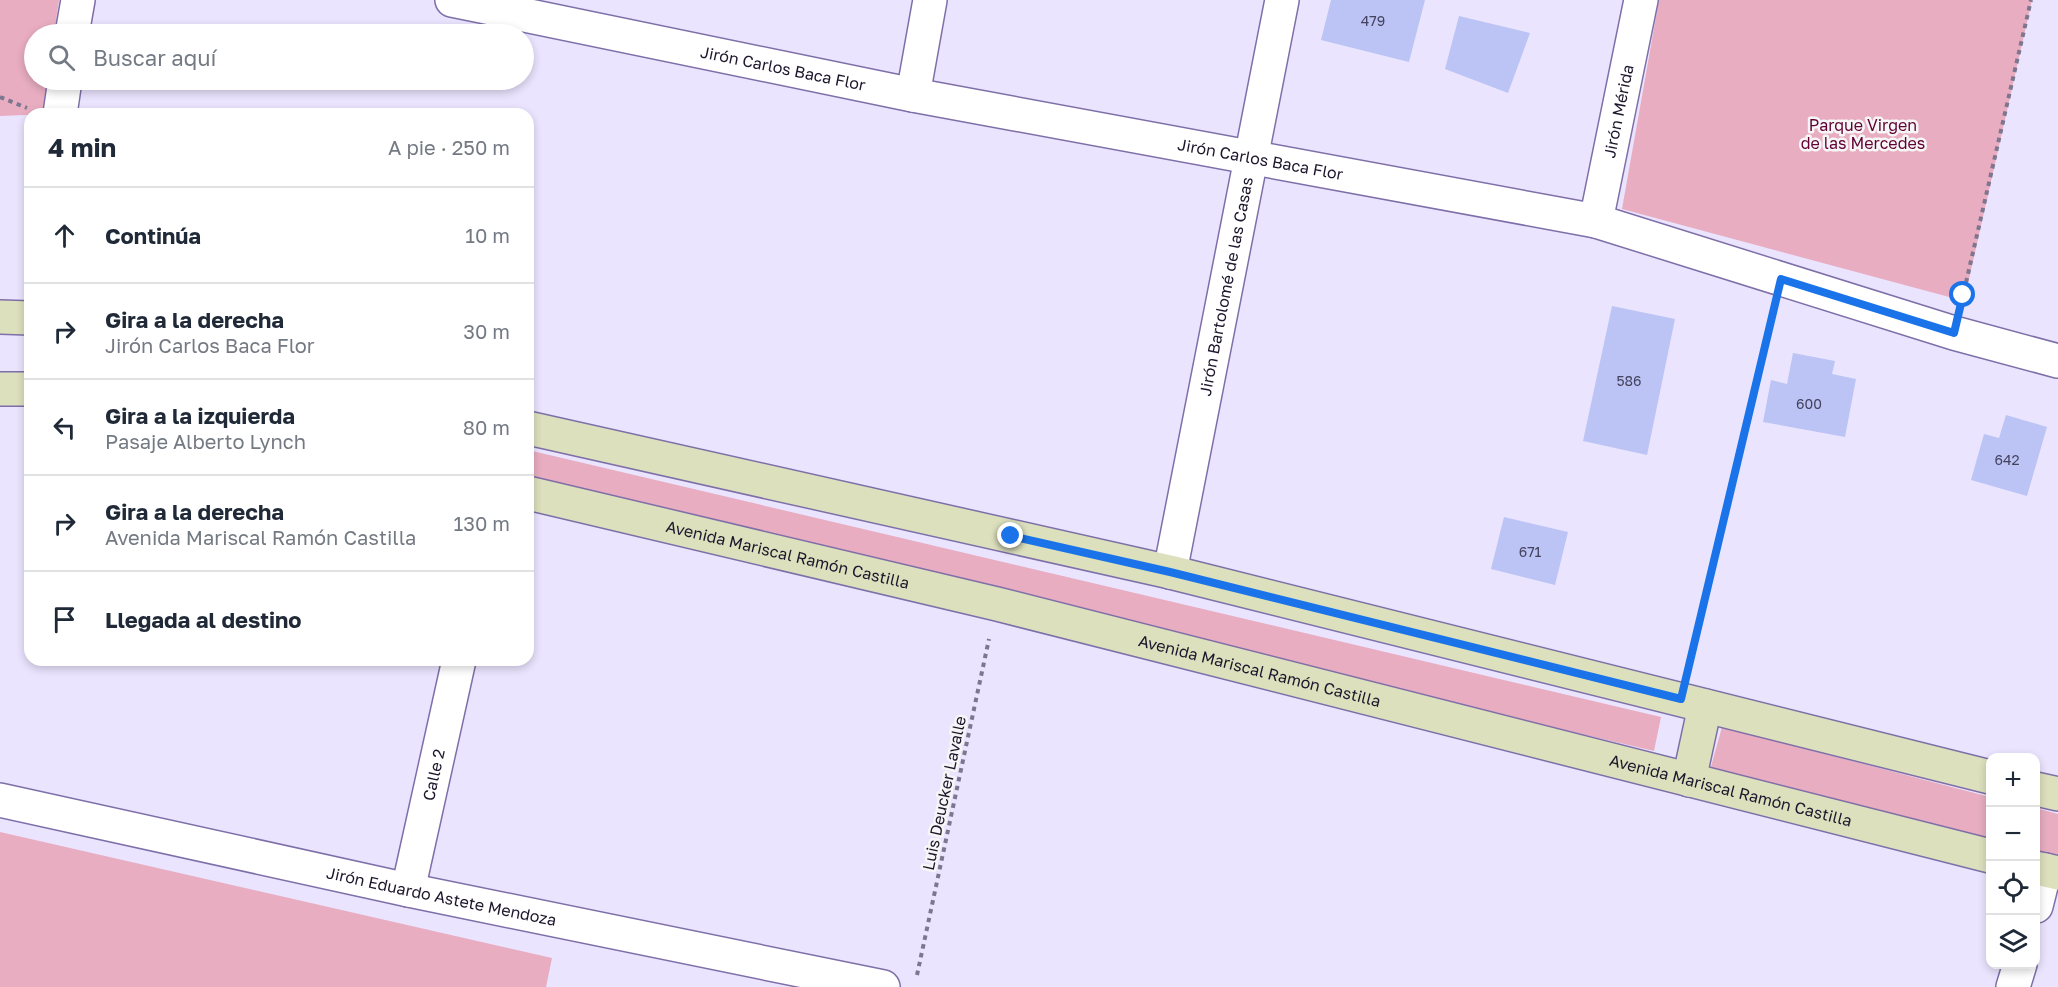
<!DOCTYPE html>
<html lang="es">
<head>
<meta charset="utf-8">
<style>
	body { margin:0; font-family:"Golos Text",sans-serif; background:#f2f2f3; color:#1f2937 }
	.controls { position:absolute; right:18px; bottom:18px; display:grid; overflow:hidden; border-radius:12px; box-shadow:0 3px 9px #0003 }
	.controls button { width:54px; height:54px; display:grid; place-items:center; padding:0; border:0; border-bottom:2px solid #e0e1e3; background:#fff; color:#1f2937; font:30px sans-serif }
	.stop { position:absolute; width:18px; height:18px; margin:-14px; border:4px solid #1a73e8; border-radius:50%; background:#fff }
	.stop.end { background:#1a73e8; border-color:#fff; box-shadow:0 2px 6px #0008 }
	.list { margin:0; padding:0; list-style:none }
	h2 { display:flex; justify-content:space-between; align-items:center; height:78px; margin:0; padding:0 24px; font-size:26px }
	h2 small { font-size:20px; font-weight:400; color:#747a83 }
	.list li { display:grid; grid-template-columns:39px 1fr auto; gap:18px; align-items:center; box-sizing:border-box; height:96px; padding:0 24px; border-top:2px solid #e0e1e3 }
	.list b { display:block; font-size:22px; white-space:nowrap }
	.list p { margin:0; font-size:20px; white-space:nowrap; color:#747a83 }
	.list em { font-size:20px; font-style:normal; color:#747a83 }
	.icon { flex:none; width:33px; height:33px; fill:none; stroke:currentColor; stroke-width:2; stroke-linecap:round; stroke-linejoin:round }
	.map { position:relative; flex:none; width:2058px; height:987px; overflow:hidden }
	.search { position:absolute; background:#fff; box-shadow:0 3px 9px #0003; left:24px; top:24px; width:510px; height:66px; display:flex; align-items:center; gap:15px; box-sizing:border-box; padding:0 21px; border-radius:33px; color:#747a83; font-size:22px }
	.panel { position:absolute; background:#fff; box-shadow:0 3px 9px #0003; left:24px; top:108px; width:510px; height:558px; border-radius:18px }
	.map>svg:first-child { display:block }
</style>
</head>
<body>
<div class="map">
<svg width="2058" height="987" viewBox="0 0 2058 987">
	<rect width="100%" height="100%" fill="#eae4fe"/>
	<path fill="#e8adc1" d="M0,0H59L54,34H34V80H51L49,114L0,116Z
		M1659,0H2032L1964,301L1622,209Z
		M528,450L1661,717L1654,751L528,487Z
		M1722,727L1990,797V843L1710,770Z
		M2036,808L2058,814V861L2036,855Z
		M0,832L552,958L546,987H0Z"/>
	<path fill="#bbc4f5" d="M1331,0H1425L1409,62L1321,40Z
		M1459,16L1530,33L1508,93L1445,69Z
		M1612,306L1675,319L1647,455L1583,441Z
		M1793,353L1835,361L1832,374L1856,379L1845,437L1763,422L1771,380L1787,384Z
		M2006,415L2047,427L2027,496L1971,480L1984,434L1999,438Z
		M1504,517L1568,532L1555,585L1491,569Z"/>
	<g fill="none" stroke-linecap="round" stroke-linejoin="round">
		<g stroke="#7f6fa8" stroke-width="36">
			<g id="minor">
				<path id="s1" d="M452,0L913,95L1596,221L1954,333L2058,361"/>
				<path d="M72,34L78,0"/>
				<path d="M913,95L930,0"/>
				<path d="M60,114L65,80"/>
				<path id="s2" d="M1596,221L1641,0"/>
				<path id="s3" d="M1170,572L1282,0"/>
				<path id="s4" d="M0,800L408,890L883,987"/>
				<path id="s5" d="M408,890L459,660"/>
				<path d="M2036,906L2045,870"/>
				<path d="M2013,987L2020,964"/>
			</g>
		</g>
		<g stroke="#7f6fa8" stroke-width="36">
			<g id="secondary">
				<path d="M0,317L30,318"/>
				<path d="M0,389H30"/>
				<path d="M528,428L1170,572L1990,777"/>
				<path id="s6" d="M528,493L997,604L1990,856"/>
				<path d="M1689,780L1705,706"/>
				<path d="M2036,789L2058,794"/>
				<path d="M2036,868L2058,873"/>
			</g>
		</g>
		<path stroke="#7c768e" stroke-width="4" stroke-dasharray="4.5 4.5" stroke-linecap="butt" d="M0,97L27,108
			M1962,300L2031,0
			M1689,667L1773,312
			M917,975L989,639"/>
		<use href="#minor" stroke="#fff" stroke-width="33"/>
		<use href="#secondary" stroke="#dce0bd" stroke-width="33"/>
	</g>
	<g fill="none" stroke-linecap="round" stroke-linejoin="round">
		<path stroke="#1a73e8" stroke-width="8" d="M1011,536L1170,572L1681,699L1781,279L1954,333L1963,295"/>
	</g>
	<g text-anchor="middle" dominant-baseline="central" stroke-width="5" stroke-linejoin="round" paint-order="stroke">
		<g font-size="14" fill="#44425e">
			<text x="1373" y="20">479</text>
			<text x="1629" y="380">586</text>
			<text x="1809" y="403">600</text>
			<text x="2007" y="459">642</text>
			<text x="1530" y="551">671</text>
		</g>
		<g font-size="16" fill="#1d162c" stroke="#f6f6f6">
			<text stroke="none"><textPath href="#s1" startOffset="338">Jirón Carlos Baca Flor</textPath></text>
			<text stroke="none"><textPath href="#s2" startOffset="112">Jirón Mérida</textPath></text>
			<text stroke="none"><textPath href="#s1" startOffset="824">Jirón Carlos Baca Flor</textPath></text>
			<text stroke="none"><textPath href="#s3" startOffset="291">Jirón Bartolomé de las Casas</textPath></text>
			<text stroke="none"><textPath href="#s6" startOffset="267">Avenida Mariscal Ramón Castilla</textPath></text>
			<text stroke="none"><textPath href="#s6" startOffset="753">Avenida Mariscal Ramón Castilla</textPath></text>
			<text stroke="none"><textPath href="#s5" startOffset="118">Calle 2</textPath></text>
			<text stroke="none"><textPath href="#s6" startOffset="1239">Avenida Mariscal Ramón Castilla</textPath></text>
			<text transform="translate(944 793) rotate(-78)">Luis Deucker Lavalle</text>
			<text stroke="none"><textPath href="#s4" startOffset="452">Jirón Eduardo Astete Mendoza</textPath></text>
		</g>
		<g font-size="16" fill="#620034" stroke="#f6f6f6">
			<text x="1863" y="125">Parque Virgen<tspan x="1863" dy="18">de las Mercedes</tspan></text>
		</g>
	</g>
</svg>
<div class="controls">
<button>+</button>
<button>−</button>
<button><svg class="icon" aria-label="locate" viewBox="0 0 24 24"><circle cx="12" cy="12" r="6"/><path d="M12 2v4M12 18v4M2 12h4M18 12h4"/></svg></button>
<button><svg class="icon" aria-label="layers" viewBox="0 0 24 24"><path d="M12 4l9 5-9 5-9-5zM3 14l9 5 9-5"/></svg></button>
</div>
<div class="stop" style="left:1963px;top:295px"></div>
<div class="stop end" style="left:1011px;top:536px"></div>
<div class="search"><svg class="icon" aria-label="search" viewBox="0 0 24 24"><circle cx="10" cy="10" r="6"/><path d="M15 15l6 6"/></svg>Buscar aquí</div>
<section class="panel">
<h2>4 min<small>A pie · 250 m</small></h2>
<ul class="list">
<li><svg class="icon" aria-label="ahead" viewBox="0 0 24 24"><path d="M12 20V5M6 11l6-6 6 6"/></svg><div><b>Continúa</b></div><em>10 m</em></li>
<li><svg class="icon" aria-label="right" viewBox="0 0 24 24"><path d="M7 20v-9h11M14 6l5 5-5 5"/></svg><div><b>Gira a la derecha</b><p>Jirón Carlos Baca Flor</p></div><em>30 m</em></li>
<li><svg class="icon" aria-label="left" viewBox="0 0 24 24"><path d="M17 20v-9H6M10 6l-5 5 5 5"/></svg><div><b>Gira a la izquierda</b><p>Pasaje Alberto Lynch</p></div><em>80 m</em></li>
<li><svg class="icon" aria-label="right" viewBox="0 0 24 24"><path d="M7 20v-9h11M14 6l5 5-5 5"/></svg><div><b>Gira a la derecha</b><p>Avenida Mariscal Ramón Castilla</p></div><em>130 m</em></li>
<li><svg class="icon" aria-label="arrive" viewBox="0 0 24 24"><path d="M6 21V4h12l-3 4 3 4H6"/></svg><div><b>Llegada al destino</b></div></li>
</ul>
</section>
</div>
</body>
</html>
